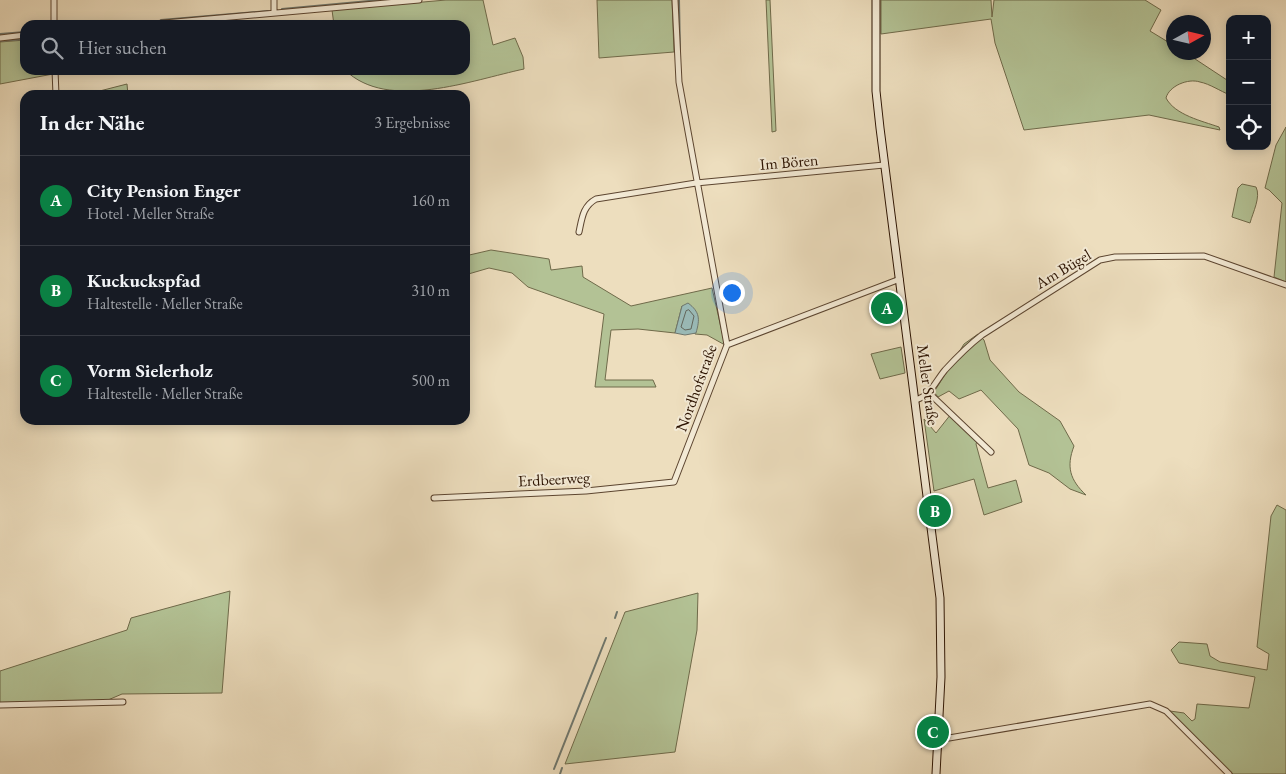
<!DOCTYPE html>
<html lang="de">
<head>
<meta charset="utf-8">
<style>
	body { margin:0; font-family:"EB Garamond",serif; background:#242831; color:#f1f3f6 }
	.controls { position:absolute; right:15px; top:15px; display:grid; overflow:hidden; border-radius:10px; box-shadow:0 2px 12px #0003 }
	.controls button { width:45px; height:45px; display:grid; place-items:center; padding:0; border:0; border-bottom:1px solid #363941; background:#171b24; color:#f1f3f6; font:25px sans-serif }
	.compass { position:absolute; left:1166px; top:15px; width:45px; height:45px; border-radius:50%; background:#171b24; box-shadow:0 2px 12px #0003; rotate:82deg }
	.you { position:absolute; left:731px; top:292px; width:18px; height:18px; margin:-12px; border:4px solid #fff; border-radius:50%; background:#1a73e8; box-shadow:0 0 0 8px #1a73e833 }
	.badge { display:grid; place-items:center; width:32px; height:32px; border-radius:50%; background:#0b8043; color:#fff; font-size:16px; font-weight:700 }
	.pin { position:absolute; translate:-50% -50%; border:2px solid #fff; box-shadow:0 1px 5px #0006 }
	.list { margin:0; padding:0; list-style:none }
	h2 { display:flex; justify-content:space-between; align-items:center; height:65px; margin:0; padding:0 20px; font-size:21px }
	h2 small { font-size:16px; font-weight:400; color:#9ea1a6 }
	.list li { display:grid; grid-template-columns:32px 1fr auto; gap:15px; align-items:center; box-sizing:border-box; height:90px; padding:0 20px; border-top:1px solid #363941 }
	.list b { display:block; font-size:19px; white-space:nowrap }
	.list p { margin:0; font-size:16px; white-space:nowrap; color:#9ea1a6 }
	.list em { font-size:16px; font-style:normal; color:#9ea1a6 }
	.icon { flex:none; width:28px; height:28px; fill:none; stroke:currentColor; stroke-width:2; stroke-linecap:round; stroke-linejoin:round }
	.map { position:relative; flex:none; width:1286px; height:774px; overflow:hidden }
	.search { position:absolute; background:#171b24; box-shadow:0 2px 12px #0003; left:20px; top:20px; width:450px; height:55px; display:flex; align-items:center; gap:12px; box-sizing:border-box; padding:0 18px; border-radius:15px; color:#9ea1a6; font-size:19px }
	.panel { position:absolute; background:#171b24; box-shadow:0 2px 12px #0003; left:20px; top:90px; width:450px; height:335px; border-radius:15px }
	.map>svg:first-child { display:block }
</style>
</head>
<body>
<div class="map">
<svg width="1286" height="774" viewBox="0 0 1286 774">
	<rect width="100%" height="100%" fill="#eddebe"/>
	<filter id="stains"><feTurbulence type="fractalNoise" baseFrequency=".004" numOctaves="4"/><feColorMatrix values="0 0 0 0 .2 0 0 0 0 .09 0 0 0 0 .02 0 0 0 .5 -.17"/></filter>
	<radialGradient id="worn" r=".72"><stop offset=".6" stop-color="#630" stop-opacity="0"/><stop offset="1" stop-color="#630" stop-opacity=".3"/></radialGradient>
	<path fill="#b3c295" stroke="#6f6a4a" d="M446,0H483L493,45L515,38L523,57L524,69C472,80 388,112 345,70H465V25H334L332,10Z
		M597,0H672L674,52L599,58Z
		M766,0H770L776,131L772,132Z
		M881,0H991L992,17L994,0H1145L1161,10L1150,31L1173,45L1174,52L1186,53L1230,82V95C1220,91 1210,84 1200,82C1188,78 1169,86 1166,98C1175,115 1202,121 1219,127L1220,130L1149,115L1024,130L995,43L991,19L881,34Z
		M25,40V70H52L53,74L0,84V42Z
		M127,84L128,95H83H84Z
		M1286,127V282L1274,277L1282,203L1269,190L1265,188L1276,145Z
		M1242,184L1256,187C1261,197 1253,212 1250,223L1232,217L1238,188Z
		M491,250L549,259L551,270L582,266L583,277L631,306L712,288L725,345L707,335L695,334L682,306L675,333L638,329L611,330L605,380H653L656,387H595L604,314L528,287L512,273L489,268L465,275V256Z
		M978,334L984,340L990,360L1019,392L1060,421L1074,446C1066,467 1070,480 1086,495L1070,489L1049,473L1029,465L1018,429L981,390L959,399L949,391L938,397L934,392L964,344Z
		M901,347L905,373L880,379L871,354Z
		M951,414L978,439L976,444L988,488L1016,480L1022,502L984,515L974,479L934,491L924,419L936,433Z
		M1277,505L1286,510V774H1233L1170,711L1184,713L1192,721L1195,719L1197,704L1249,708L1255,677L1179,663L1171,650L1179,642L1207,644L1210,656L1220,662L1267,670L1269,654L1257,647L1271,516Z
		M230,591L222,693L122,694L108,700L0,704V671L127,630L131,618Z
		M698,593L697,630L675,752L565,764L625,612Z"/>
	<path fill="#9abbb8" stroke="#6e776e" d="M688,303C700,312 700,319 696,333L685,335L675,333L682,306Z"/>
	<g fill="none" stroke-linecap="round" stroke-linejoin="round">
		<path stroke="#62665c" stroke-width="1" d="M689,310L694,316L691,329L685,330L681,327L686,311Z"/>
		<path stroke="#6e776e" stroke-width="2" d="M679,0L680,52
			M282,9L380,0
			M161,20L268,11
			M0,34L25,32
			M0,41L25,39
			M615,618L617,612
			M554,769L606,638
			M560,774L562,768"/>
		<g stroke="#5c4530" stroke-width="7">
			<path id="minor" d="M54,0V25
				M274,13V0
				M142,25L419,0
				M0,38L25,35
				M55,70L56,95
				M579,232C582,218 583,206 596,199L696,183L884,165
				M727,345L900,279
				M929,393L991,452
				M916,400C931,395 935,382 945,370C957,357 969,345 982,335L1100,260L1115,257L1204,256L1286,285
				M434,498L586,491L674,482L727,345L679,82L675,0
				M0,705L123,702
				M938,738H949L1150,704L1166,711L1229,774"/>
		</g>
		<g stroke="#2b1200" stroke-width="9">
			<path id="secondary" d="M876,0V91L880,128L940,598L941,677L936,774"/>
		</g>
		<use href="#minor" stroke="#f3ead5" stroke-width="5"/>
		<use href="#secondary" stroke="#f3ead5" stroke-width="7"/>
	</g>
	<g text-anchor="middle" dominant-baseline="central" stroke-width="4" stroke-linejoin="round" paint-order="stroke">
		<g font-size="16" fill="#2b1200" stroke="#f3ead5">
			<text transform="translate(789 162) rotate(-5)">Im Bören</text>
			<text transform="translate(1063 269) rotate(-31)">Am Bügel</text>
			<text transform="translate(928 385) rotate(82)">Meller Straße</text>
			<text transform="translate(696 388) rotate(-70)">Nordhofstraße</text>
			<text transform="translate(554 479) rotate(-3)">Erdbeerweg</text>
		</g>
	</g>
	<rect width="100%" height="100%" filter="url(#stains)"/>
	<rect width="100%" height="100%" fill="url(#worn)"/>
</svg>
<div class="controls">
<button>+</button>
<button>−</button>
<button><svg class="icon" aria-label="locate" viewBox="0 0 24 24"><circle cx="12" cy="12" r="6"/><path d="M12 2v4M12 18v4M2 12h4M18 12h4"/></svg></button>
</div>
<svg class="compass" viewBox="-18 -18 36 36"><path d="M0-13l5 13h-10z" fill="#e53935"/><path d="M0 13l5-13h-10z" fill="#9ea1a6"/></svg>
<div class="you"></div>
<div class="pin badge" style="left:887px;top:308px">A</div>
<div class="pin badge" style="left:935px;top:511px">B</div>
<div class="pin badge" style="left:933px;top:732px">C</div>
<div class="search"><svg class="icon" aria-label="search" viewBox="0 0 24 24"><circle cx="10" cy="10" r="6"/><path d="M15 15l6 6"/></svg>Hier suchen</div>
<section class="panel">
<h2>In der Nähe<small>3 Ergebnisse</small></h2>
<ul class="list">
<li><span class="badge">A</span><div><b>City Pension Enger</b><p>Hotel · Meller Straße</p></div><em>160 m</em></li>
<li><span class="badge">B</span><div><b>Kuckuckspfad</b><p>Haltestelle · Meller Straße</p></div><em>310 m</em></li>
<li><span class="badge">C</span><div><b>Vorm Sielerholz</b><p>Haltestelle · Meller Straße</p></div><em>500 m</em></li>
</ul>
</section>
</div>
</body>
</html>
